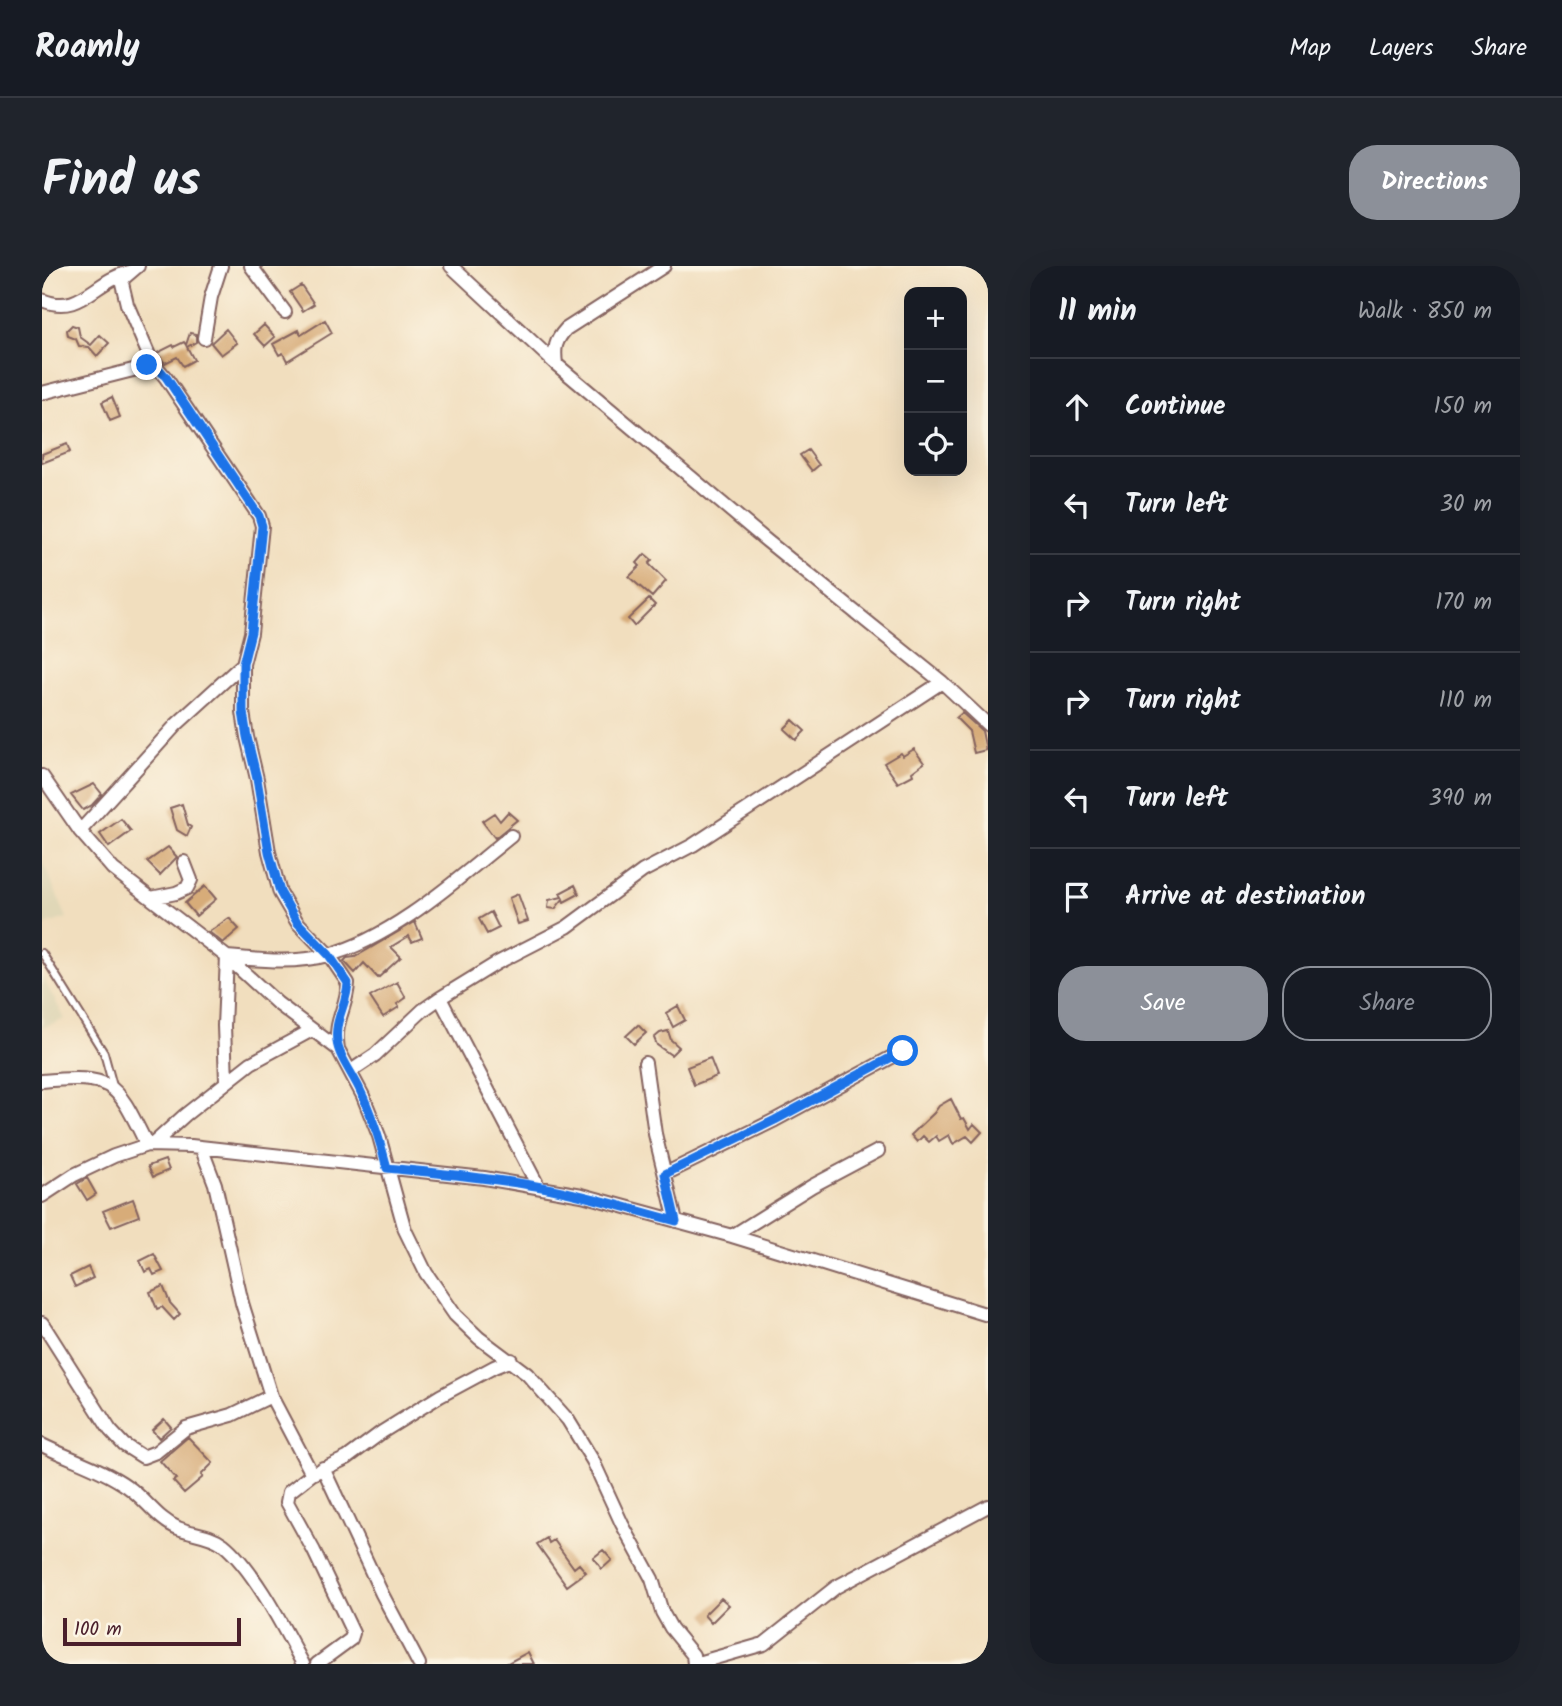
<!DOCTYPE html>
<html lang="en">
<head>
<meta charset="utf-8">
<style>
	body { margin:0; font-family:Kalam,sans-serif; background:#20242c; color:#f1f3f6 }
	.controls { position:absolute; right:21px; top:21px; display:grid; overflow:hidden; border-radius:14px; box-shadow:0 7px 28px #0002 }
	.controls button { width:63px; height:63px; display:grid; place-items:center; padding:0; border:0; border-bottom:2px solid #363941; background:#171b24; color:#f1f3f6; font:35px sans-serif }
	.scale { position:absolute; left:21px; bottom:18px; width:178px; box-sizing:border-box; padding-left:7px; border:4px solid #4a1f2b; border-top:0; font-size:19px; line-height:24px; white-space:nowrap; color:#4a1f2b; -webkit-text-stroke:5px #fcf5e5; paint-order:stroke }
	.stop { position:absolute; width:21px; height:21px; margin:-16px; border:5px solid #1a73e8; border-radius:50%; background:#fff }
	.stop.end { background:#1a73e8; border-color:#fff; box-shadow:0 2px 7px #0008 }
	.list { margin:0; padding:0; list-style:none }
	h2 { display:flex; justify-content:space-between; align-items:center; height:91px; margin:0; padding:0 28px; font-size:30px }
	h2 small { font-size:23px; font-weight:400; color:#9ea1a6 }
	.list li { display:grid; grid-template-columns:46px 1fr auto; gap:21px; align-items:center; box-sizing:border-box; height:98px; padding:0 28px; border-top:2px solid #363941 }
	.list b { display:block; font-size:26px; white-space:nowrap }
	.list em { font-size:23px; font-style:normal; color:#9ea1a6 }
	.actions { display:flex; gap:14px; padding:21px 28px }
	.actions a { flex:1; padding:16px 0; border:2px solid #8c9099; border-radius:28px; text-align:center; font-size:24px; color:#8c9099 }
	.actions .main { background:#8c9099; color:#fff }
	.icon { flex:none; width:38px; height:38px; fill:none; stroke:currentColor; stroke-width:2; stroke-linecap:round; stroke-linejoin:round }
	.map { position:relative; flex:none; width:946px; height:1398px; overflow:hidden; border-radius:28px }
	header { display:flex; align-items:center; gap:42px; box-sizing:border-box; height:98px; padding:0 35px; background:#171b24; border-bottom:2px solid #363941 }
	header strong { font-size:33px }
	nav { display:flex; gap:38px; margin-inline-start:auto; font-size:24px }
	.intro { display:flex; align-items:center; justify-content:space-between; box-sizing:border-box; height:168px; padding:0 42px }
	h1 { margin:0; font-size:49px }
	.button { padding:18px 32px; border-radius:28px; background:#8c9099; color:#fff; font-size:24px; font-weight:700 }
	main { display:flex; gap:42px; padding:0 42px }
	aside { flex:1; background:#171b24; border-radius:28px; box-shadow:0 7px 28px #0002 }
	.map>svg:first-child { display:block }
</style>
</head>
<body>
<header>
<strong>Roamly</strong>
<nav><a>Map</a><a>Layers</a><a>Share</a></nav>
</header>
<div class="intro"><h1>Find us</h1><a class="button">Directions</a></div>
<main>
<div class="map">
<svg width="946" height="1398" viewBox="0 0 946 1398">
	<rect width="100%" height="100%" fill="#fcf5e5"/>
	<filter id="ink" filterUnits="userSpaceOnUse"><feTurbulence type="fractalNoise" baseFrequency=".0143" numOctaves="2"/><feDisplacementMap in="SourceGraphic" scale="14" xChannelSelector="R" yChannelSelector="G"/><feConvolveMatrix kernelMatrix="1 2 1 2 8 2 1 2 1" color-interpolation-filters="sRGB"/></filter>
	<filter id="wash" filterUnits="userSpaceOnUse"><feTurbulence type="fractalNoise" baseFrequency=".00686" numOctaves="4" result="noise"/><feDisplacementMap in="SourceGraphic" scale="28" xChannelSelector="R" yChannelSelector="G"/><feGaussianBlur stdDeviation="1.57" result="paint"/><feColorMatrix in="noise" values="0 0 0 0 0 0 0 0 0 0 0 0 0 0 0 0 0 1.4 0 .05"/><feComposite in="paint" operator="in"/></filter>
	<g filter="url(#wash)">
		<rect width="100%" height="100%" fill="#f1debe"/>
		<path fill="#e0d7b7" d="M0,594L25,652L0,660Z
			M0,710L23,753L0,762Z"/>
		<g id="blocks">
			<path fill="#d7ac79" d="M259,19L272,38L261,45L248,26Z
				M283,54L290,67L245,95L241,87L237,89L231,78L257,64L259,69Z
				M30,59L36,61L38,71L49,79L58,69L67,77L55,90L47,81L37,80L34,73L26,70L25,64Z
				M222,59L233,71L223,80L212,68Z
				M184,63L195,77L179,89L169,77Z
				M148,67L154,68V76L145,81L152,94L141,100L135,91L123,97L115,87L131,79L132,81L142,76L144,79Z
				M70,131L78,151L68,155L60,136Z
				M25,178L28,186L0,197V188Z
				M766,184L777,199L770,205L758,189Z
				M603,288L610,294L607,298L624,315L610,331L587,311L598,300L595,297Z
				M607,333L613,339L592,360L586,353Z
				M920,447L940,465L944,484L932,487L927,465L914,452Z
				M751,454L763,465L754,474L742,463Z
				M872,483L882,497L870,506L871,509L856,517L842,497L859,487L861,490Z
				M52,518L60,528L50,539L41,544L29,529Z
				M140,538L146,559L149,561L145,570L135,564L128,542Z
				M466,546L475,554L453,572L440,555L452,547L458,555Z
				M79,553L89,565L67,581L58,568Z
				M126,581L135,591L118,609L105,596Z
				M533,619L537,628L522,636L521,633L513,643L506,642L507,634L520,631L518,627Z
				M163,620L174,633L154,650L143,637Z
				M476,628L486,655L476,658L467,632Z
				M449,646L457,662L445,668L437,653Z
				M187,652L197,663L181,677L167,666Z
				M373,656L380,672L370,676L367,670L349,681L359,691L336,712L322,697L313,707L302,695L305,692L313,691Z
				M355,716L364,732L355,738L357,741L341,751L328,731Z
				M636,740L643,754L631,761L624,747Z
				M596,759L604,767L592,778L584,770Z
				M626,765L629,774L637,781L629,789L615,779L612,772L618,767Z
				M668,792L675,810L652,819L645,801Z
				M909,833L919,853L922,852L928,863L932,858L940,866L931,876L925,870L911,878L907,869L897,875L894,870L887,876L881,870L875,876L869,869L892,847L897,840Z
				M123,894L127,904L111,911L106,900Z
				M45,912L54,928L45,934L35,918Z
				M91,933L97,950L69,961L61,945Z
				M112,988L121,1005L112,1009L109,1003L103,1006L98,995Z
				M46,1001L51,1012L33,1021L28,1010Z
				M121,1020L128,1037L138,1048L132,1054L120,1041L115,1043L108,1026Z
				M122,1153L129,1161L117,1172L110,1164Z
				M146,1171L171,1197L159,1209L161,1211L142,1227L131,1215L134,1213L118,1195Z
				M505,1272L507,1277L512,1274L532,1302L537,1298L544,1306L525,1320L495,1278Z
				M561,1284L570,1294L560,1303L551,1292Z
				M679,1332L687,1339L669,1357L662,1349Z
				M486,1386L492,1398H464Z"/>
		</g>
	</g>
	<g filter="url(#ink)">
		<use href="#blocks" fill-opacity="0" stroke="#84625e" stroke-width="2"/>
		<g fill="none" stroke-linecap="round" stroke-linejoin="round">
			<g stroke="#84625e" stroke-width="10">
				<path id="service" d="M0,687L62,787L71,820"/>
			</g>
			<g stroke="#84625e" stroke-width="16">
				<path id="minor" d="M209,0L243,46
					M409,0L514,98L725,275L900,416L946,459
					M0,34C38,50 52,15 87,6
					M162,72L169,31L179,0
					M109,94L124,112L217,250L220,260L209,367L201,398V446L205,471L215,513L227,586L238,627L255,656L287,689L306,717C305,743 291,754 296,783
					M514,98C512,82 513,75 524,63L622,0
					M0,127L99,102L109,94L85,38L80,17L82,12L96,0
					M0,510L38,565L71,603L185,691L235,737L296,783L321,830L337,870L363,964L384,1007L413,1049L437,1072L485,1108L526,1154L551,1195L580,1258L610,1313L620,1346L629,1362L651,1389L652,1398
					M38,565L134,459L201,398
					M109,632L134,627L145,622L149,614L142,596
					M398,732L496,920
					M603,797L613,868L634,955
					M309,805L333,789L381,744L398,732L455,697L525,661L601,605L651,579L900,416
					M0,815C73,808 74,817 105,879
					M184,815L182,760L185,691C218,694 253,698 286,689C350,673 418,611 469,570
					M110,879L143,849L209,797L270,764
					M159,881L173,918L200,1037L229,1130L270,1208
					M623,908L733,854L861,785
					M0,930L32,909L72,890L105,879L149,880L442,912L540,929L690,970L946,1049
					M690,970L770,920L836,885
					M0,1057L68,1164L82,1179L101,1191L114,1186L144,1162L190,1149L229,1130
					M0,1179C28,1193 61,1203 86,1221C104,1233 116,1254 136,1262C150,1268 168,1268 181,1278C212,1303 242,1363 261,1398
					M281,1202L340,1328L377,1398
					M275,1398L309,1373L311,1367L272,1285L245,1236L247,1226L270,1208L305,1192L340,1166L398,1130L452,1101L469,1094
					M652,1398L722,1378L794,1321L946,1240"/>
			</g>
			<use href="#service" stroke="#fff" stroke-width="6"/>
			<use href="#minor" stroke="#fff" stroke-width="12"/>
		</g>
	</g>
	<g fill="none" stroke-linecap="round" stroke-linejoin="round" filter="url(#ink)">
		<path stroke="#1a73e8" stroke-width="9" d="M105,99L109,94L124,111L217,250L220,260L209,366L201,398V446L205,471L215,513L227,586L238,626L255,656L287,689L306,717C305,738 292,754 295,775C296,790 312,810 318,824C330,849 338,875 345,902C395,907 445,911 494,920C542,928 588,943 634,955L623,908L733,854L861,785"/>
	</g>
</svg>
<div class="controls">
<button>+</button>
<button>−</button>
<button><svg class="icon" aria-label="locate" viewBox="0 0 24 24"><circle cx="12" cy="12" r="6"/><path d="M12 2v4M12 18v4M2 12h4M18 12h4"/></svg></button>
</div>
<div class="scale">100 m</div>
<div class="stop" style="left:861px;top:785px"></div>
<div class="stop end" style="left:105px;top:99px"></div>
</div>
<aside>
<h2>11 min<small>Walk · 850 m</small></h2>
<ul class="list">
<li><svg class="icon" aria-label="ahead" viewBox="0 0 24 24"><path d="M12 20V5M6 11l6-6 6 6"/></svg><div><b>Continue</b></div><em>150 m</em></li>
<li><svg class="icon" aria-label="left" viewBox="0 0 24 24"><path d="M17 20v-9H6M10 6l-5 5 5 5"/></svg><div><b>Turn left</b></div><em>30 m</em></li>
<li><svg class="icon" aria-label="right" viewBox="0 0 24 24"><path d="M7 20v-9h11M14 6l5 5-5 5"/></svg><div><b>Turn right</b></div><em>170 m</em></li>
<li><svg class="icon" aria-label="right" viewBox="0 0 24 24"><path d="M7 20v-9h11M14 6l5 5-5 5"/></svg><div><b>Turn right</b></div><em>110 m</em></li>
<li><svg class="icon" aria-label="left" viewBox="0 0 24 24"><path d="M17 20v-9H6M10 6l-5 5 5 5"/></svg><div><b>Turn left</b></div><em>390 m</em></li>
<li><svg class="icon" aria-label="arrive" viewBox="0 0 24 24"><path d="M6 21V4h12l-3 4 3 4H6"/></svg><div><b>Arrive at destination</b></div></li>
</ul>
<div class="actions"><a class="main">Save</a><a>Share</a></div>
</aside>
</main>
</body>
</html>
